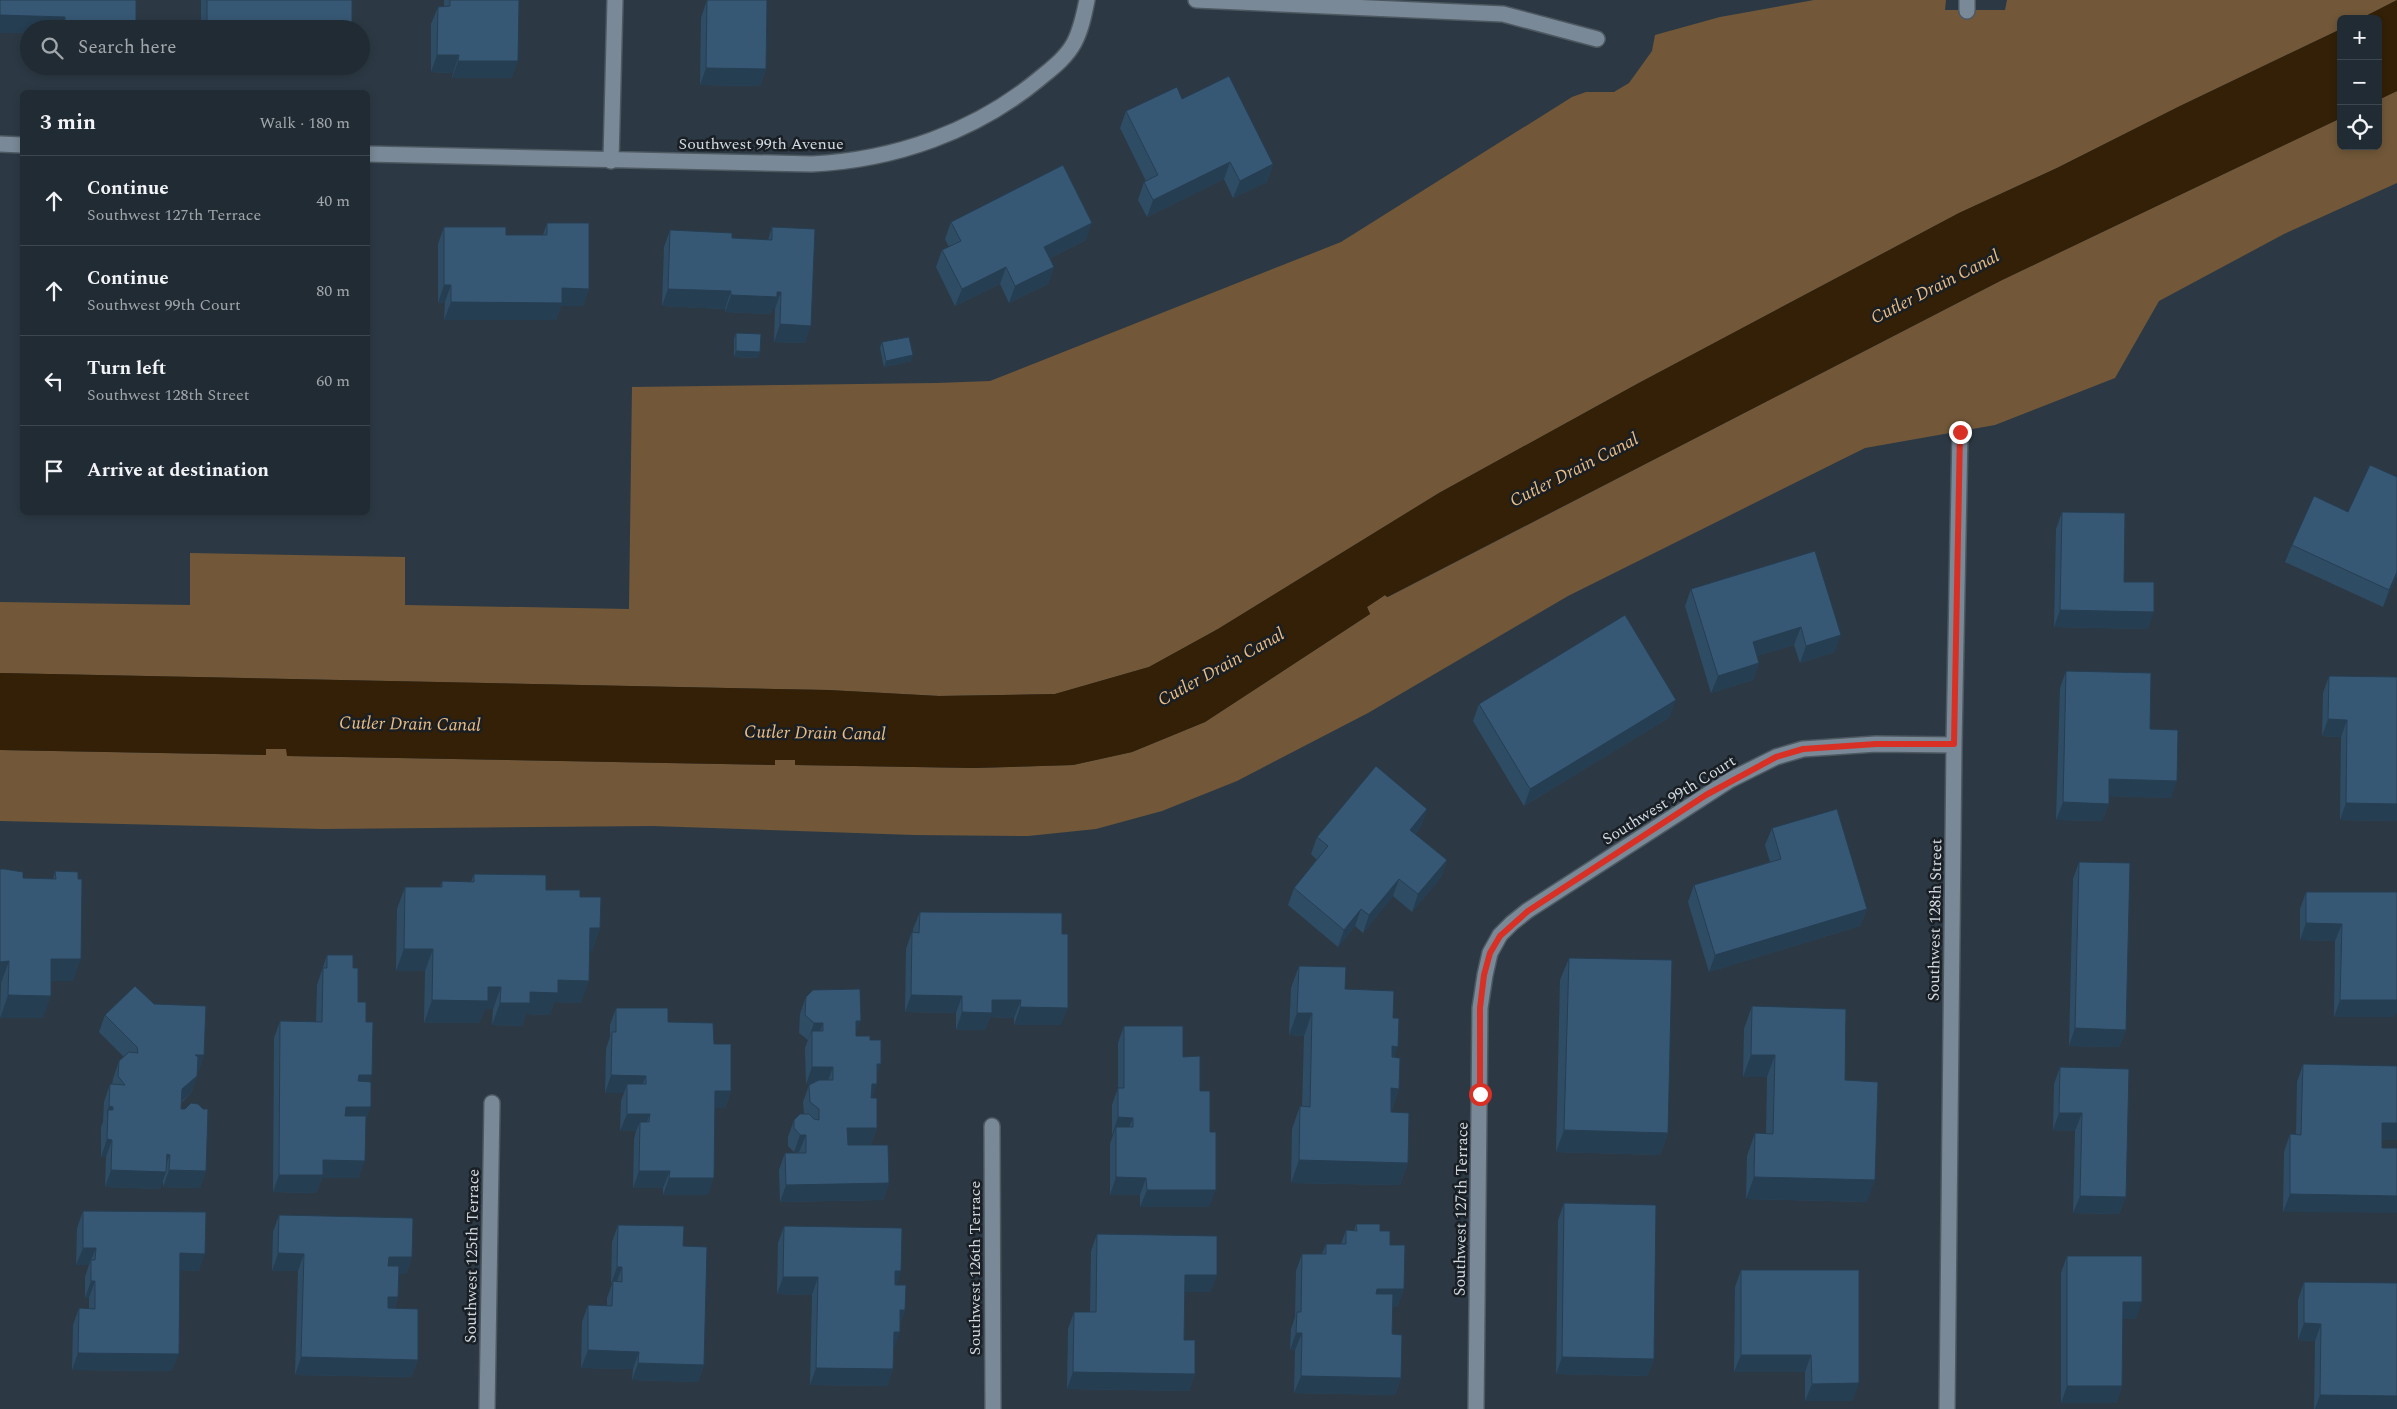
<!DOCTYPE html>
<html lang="en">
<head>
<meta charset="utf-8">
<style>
	body { margin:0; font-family:Spectral,serif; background:#29333b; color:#f1f3f6 }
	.controls { position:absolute; right:15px; top:15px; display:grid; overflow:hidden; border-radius:8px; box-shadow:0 2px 8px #0003 }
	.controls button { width:45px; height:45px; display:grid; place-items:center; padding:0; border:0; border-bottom:1px solid #3e474e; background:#212b33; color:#f1f3f6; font:25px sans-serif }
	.stop { position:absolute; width:15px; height:15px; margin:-11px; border:4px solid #d93025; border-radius:50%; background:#fff }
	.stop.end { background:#d93025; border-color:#fff; box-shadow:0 1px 5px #0008 }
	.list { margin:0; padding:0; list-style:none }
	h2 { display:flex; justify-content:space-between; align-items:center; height:65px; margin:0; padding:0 20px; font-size:21px }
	h2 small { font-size:16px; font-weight:400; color:#a2a7ac }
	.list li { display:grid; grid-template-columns:32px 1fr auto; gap:15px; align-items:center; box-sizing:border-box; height:90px; padding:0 20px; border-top:1px solid #3e474e }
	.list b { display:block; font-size:19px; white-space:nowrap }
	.list p { margin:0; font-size:16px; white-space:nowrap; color:#a2a7ac }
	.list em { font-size:16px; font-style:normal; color:#a2a7ac }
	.icon { flex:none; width:28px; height:28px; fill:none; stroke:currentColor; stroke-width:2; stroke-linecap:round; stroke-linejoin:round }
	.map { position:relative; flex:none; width:2397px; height:1409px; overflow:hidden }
	.search { position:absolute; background:#212b33; box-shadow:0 2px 8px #0003; left:20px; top:20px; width:350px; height:55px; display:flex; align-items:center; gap:12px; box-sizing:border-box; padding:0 18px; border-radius:28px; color:#a2a7ac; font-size:19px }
	.panel { position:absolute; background:#212b33; box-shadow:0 2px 8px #0003; left:20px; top:90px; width:350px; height:425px; border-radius:8px }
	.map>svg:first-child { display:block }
</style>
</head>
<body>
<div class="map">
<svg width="2397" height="1409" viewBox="0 0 2397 1409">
	<rect width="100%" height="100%" fill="#2c3944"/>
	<path fill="#725839" d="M1814,0H1946L1945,10H2005L2007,0H2397L2360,19H2341V29L2178,107L2057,168L1959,213L1637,384L1439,493L1218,629L1149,667L1055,694L939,696L828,690L0,673V602L190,605V553L405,557V605L629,609L632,387L937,383L990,381L1341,242L1572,97L1586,92H1614L1629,83L1652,51L1655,35L1720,17Z
		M2397,91V183L2284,234L2159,301L2115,378L1995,425L1865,448L1568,596L1368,713L1237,781L1162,811L1096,829L1028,836L914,835L652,826L322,829L0,821V750L266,755V749H287V756L774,765L775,760H795L796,765L974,768L1073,765L1132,752L1205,722L1370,614L1367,607L1385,595L1388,597L2002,280L2341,118V146H2378V100Z"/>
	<path fill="#332006" d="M2397,0V91L2378,100V19H2360Z
		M2341,29V118L2002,280L1387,597L1385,595L1367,607L1370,614L1205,722L1132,752L1073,765L974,768L795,765V760H775V765L287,756L286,749H266V755L0,750V673L828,690L939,696L1055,694L1149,667L1218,629L1439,493L1637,384L1959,213L2057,168L2178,107Z"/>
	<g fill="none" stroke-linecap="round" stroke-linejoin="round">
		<g stroke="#4d5861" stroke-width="18">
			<path id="street" d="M1196,0L1503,14L1597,39
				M1967,11V0
				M0,144L22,145
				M368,154L812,164C894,160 975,132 1039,79C1051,69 1066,58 1074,43C1081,30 1084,15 1087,0
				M611,161L615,0
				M992,1126L993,1409
				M487,1409L492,1103
				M1476,1409L1480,1008L1485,975L1490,953L1500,935L1512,923L1527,911L1730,780L1776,757L1803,749L1876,744L1954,745
				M1947,1409L1954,745L1960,432"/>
		</g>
		<use href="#street" stroke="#7a8997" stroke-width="15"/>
	</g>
	<path fill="#2f4c65" d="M0,0L136,29H29V33H0Z
		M201,0H352V29H201Z
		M444,0H519L512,78H452L453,73L431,72V24L438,7L444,6Z
		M707,0H767L766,69L760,86L700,85L701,18Z
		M1182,99L1273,164L1267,182L1233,198L1224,179L1147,217L1138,200L1144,182L1146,181L1120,128L1126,111Z
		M951,222L1086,240L1050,258L1054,267L1048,284L1009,303L1000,284L955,306L936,267L942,250L949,247L945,239Z
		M547,223L589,289L583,306H561L556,320H444L445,302L438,303V244L444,227L506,235H543Z
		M772,227L805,343L774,342L775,309H772L771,314L725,312V309L662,306L664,247L670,230L732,238L768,240Z
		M22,232V302H20L21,236Z
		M736,333L760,352L758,358L734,357V339Z
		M882,342L911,361L884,367L880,348Z
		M2062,512L2124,582L2148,629L2054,627L2056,529Z
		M2348,512L2397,575L2383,607L2285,562L2292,545Z
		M1815,551L1835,652L1800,663L1794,645L1757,656L1759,663L1753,680L1711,693L1685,606L1691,589Z
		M2066,671L2150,729L2171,798L2109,796V804L2102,821L2056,820L2060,688Z
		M2329,676L2397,677V818L2396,821L2340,820L2341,737L2322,736L2323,693Z
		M1479,704L1670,717L1524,806L1473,721Z
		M1427,809L1421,826L1415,834L1447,860L1441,877L1412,912L1393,896L1363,933L1355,926L1338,947L1288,905L1294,888L1317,860L1311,854L1317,837Z
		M1772,828L1867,909L1860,926L1709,972L1688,902L1694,885L1770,862L1765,845Z
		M2079,862L2126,1030L2119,1047L2069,1046L2073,879Z
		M55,871L73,981H51L43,1018H0L1,983L23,878L53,879Z
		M474,874L546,890L580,897L600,928L592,951H590L581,1003L554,1002L550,1015L526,1014L522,1026L492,1025L493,1009H485L479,1023H424L425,971H396L397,909L405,887H440L442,881L471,882Z
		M2306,892H2397L2395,1017H2334L2335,941L2300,940V909Z
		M920,912L1061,1025H1014V1018L990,1017L985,1030H956V1013L905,1012L906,949L912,932H913V929Z
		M327,955L353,968L358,1002L366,1022L370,1082L359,1178H322L316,1193L273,1192L274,1038L280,1021L316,1022L317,985Z
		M1569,958L1668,1133L1660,1155L1556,1152L1560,980Z
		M1299,966L1345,989L1393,1018L1395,1057L1399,1089L1391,1112L1408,1163L1400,1185L1291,1183L1292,1129L1300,1106L1302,1107L1304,1036L1289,1035L1291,988Z
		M806,997L856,1033V1036L870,1040L877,1075V1084L872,1098L877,1128L871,1145L889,1183L883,1200L780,1202L779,1170L785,1153H799L794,1152L788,1146V1137L794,1120L804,1114L803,1102L809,1085L811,1084H806L805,1048L808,1040L799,1033L800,1014Z
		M1752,1006L1845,1080L1867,1202L1746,1199L1747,1156L1755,1133L1766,1134L1767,1077H1743L1744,1029Z
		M616,1008L668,1022L714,1044L731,1091L725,1108H715L708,1195H663V1188H633L634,1139L636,1131H620L621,1101L624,1093H605L606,1049L610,1037V1025Z
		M105,1015L204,1055L198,1072H197V1076L191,1093L182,1102L181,1109L206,1171L200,1188L163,1187V1180L160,1189L105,1187L106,1157H101V1127L103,1122L104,1102L110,1084L112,1085L113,1079L119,1061L124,1057L99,1032Z
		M1124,1026L1183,1057L1200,1091L1209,1207H1140V1195H1110V1144L1113,1135H1112V1105L1118,1088V1043Z
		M2303,1064L2397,1140H2382V1148L2283,1212L2284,1152L2290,1134L2296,1135L2297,1082Z
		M2060,1067L2126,1197L2119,1214L2073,1213L2075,1131L2053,1130L2054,1084Z
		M1564,1203L1654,1359L1647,1376L1556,1374L1558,1220Z
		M83,1211L199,1271L180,1270L172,1371L72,1370L73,1325L79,1308H89V1298H85V1277L89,1265H76L77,1228Z
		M279,1215L412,1257L406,1274H399L398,1297L394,1309L418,1360L411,1377L295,1375L298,1271H272L273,1232Z
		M1356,1224L1380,1231L1390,1245L1404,1289L1397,1307L1393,1306L1392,1334L1401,1378L1395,1395L1294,1393L1295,1350H1290L1291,1329L1295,1317L1296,1271L1302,1254H1322L1326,1244H1341L1346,1230L1354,1231Z
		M618,1225L683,1246L704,1365L698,1382L632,1380L633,1369L581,1368L582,1322L588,1305L607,1306V1298L612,1284H611L612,1242Z
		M784,1226L901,1271L896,1285L905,1310L900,1324L894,1349L893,1369L887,1386L810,1385L812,1295L777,1294L778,1243Z
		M1097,1234L1217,1275L1210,1292H1185L1184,1340L1195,1374L1189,1391L1067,1389L1068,1329L1074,1312H1090L1091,1251Z
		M2067,1256L2136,1319H2123L2122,1386L2116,1403H2061V1273Z
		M1741,1270L1853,1401H1805V1372H1734L1735,1287Z
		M2304,1282L2397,1409H2314L2315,1341L2298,1340V1300Z"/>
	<path fill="#263e52" d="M0,15L65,17L61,29H29V33H0Z
		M437,55H459L453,73L431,72Z
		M458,61H518L512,78H452Z
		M706,68L766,69L760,86L700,85Z
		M1230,162L1224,179L1147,217L1153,200Z
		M1273,164L1267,182L1233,198L1240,181Z
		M1092,223L1086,240L1038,264L1044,247Z
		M1006,267L1000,284L955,306L962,289Z
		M1054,267L1048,284L1009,303L1015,286Z
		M444,285H451L445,302L438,303Z
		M562,288L589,289L583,306H561L556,320H444L451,302Z
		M668,289L731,291L725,309L662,306Z
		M777,292H781L775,309H772L771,314L725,312L731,295Z
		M780,324L811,326L805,343L774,342Z
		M736,351L760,352L758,358L734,357Z
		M913,355L911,361L884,367L886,361Z
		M2397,572V575L2383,607L2389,590Z
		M2060,610L2154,612L2148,629L2054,627Z
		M1801,627L1794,645L1747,659L1753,642Z
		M1841,635L1835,652L1800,663L1806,646Z
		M1759,663L1753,680L1711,693L1718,676Z
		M1676,700L1670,717L1524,806L1530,789Z
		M2328,719L2347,720L2341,737L2322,736Z
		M2109,779L2177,781L2171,798L2103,796Z
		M2063,802L2109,804L2102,821L2056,820Z
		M2346,803L2397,804V818L2396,821L2340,820Z
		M1427,809L1421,826L1404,847L1410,830Z
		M1447,860L1441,877L1412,912L1418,894Z
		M1399,879L1393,896L1363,933L1369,915Z
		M1361,909L1355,926L1338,947L1344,930Z
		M1867,909L1860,926L1709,972L1715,955Z
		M2306,923L2342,924L2335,941L2300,940Z
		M590,928H600L592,951H582Z
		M404,949H433L425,971H396Z
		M51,959H81L73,981H43Z
		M9,961L1,983H0V962Z
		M558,980L589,981L581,1003L554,1002L550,1015L526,1014L522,1026L492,1025L500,1003L530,992Z
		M488,987H501L493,1009H485L479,1023H424L432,1000Z
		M8,995L51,996L43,1018H0Z
		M911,995L962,996L956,1013L905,1012Z
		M992,1000H1021L1014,1018L990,1017L985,1030H956L962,1012Z
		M2340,1000H2397V1012L2395,1017H2334Z
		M1020,1007L1068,1008L1061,1025H1014Z
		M1297,1013H1312L1304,1036L1289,1035Z
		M856,1021H861L854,1038Z
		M814,1023H823L817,1040L812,1031L808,1040Z
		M2075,1028L2126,1030L2119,1047L2069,1046Z
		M1392,1046L1398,1047L1390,1069Z
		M195,1055H204L198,1072H189Z
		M1751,1055H1775L1767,1077H1743Z
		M877,1064H881L875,1081Z
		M812,1067H833L827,1084H806Z
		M359,1075H372L366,1092H352Z
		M611,1075L646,1076L639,1093L627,1084L624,1093H605Z
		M197,1076L191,1093L176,1106L182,1089Z
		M872,1084H877L871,1101Z
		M1391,1088L1399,1089L1391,1111Z
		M715,1091H731L725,1108H709Z
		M109,1106L113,1107L107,1122V1112Z
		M346,1107H371L365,1124H340Z
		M2059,1113H2082L2075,1131L2053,1130Z
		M627,1114H650L643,1131L640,1122L636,1131H620Z
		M1118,1117L1133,1118L1126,1135L1116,1127L1113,1135H1112Z
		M2382,1123H2397V1140H2376Z
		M847,1128H877L871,1146H841Z
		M1564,1130L1668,1133L1660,1155L1556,1152Z
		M800,1135H806L799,1152H794Z
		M107,1139L112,1140L106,1157H101Z
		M167,1154L170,1155L163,1171L166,1172L160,1189L105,1187L111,1170Z
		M323,1160L365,1161L359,1178H322L316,1193L273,1192L279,1175Z
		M1299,1160L1408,1163L1400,1185L1291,1183Z
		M169,1170L206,1171L200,1188L163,1187Z
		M639,1171H670L663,1188H633Z
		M1116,1177L1146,1178L1140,1195H1110Z
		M1754,1177L1875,1180L1867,1202L1746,1199Z
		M669,1178H714L708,1195H663Z
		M889,1183L883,1200L780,1202L786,1185Z
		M1147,1190H1216L1209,1207H1140Z
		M2290,1194L2397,1196V1213L2283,1212Z
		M2080,1196L2126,1197L2119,1214L2073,1213Z
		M83,1248H96L89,1265H76Z
		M180,1253L205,1254L199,1271L174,1270Z
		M278,1253L304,1254L298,1271H272Z
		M389,1257H412L406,1274H382Z
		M617,1267H622L616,1284L613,1281L612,1284H611Z
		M895,1271H901L895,1288Z
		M1185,1275H1217L1210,1292H1179Z
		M783,1277H818L812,1295L777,1294Z
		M91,1281H95L89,1298H85Z
		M1377,1289H1404L1397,1307L1370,1306Z
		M388,1297H398L392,1314H382Z
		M2123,1302H2142L2136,1319H2116Z
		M900,1310H905L899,1328Z
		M2304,1323L2321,1324L2315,1341L2298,1340Z
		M894,1332H900L894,1349Z
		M1296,1333H1302L1295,1350H1290Z
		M588,1350L639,1352L633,1369L581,1368Z
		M78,1353L179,1354L172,1371L72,1370Z
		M1741,1355H1811L1805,1372H1734Z
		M301,1357L418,1360L411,1377L295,1375Z
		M1562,1357L1654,1359L1647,1376L1556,1374Z
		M638,1363L704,1365L698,1382L632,1380Z
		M816,1368L893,1369L887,1386L810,1385Z
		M1073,1372L1195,1374L1189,1391L1067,1389Z
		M1301,1376L1401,1378L1395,1395L1294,1393Z
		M1859,1383L1853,1401H1805L1812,1384Z
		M2067,1386H2122L2116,1403H2061Z
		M2320,1395L2397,1396V1409H2315Z"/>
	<path fill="#375875" stroke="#263e52" d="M0,0H136V29H65V17L0,15Z
		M207,0H352V29H207Z
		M450,0H519L518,61H458L459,55H437L438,7L450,6Z
		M707,0H767L766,69L706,68Z
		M1229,76L1273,164L1240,181L1230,162L1153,200L1144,182L1158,175L1126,111L1177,87L1182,99Z
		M1063,165L1092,223L1044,247L1054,267L1015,286L1006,267L962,289L942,250L961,241L951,222Z
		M547,223H589V289L562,288V303L451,302V285H444V227H506V235H547Z
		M772,227L815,229L811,326L780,324L781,292H777V297L731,295V291L668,289L670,230L732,233V238L772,240Z
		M736,333L761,334L760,352L736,351Z
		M909,337L913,355L886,361L882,342Z
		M2370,465L2397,477V572L2389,590L2292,545L2314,496L2348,512Z
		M2062,512L2125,513L2124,582H2154V612L2060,610Z
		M1815,551L1841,635L1806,646L1801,627L1753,642L1759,663L1718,676L1691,589Z
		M1625,615L1676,700L1530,789L1479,704Z
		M2066,671L2151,673L2150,729L2178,730L2177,781L2109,779V804L2063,802Z
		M2329,676L2397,677V804L2346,803L2347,720L2328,719Z
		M1376,766L1427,809L1410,830L1447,860L1418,894L1399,879L1369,915L1361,909L1344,930L1294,888L1328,846L1317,837Z
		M1837,809L1867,909L1715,955L1694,885L1781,859L1772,828Z
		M2079,862L2130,863L2126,1030L2075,1028Z
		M0,869H4L23,872V878L56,879L55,871L78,872V879H82L81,959H51V996L8,995L9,961L0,962Z
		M474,874L546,875V890H580V897H601L600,928H590L589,981L558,980V993L530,992V1003H500L501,987H488V1001L432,1000L433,949H404L405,887H442V881L474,882Z
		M2306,892H2397V1000H2340L2342,924L2306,923Z
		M920,912L1062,913V934H1068V1008L1020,1007L1021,1000H992V1013L962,1012V996L911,995L912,932L919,933Z
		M327,955H353V968H358V1002H366V1022H373L372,1075H359L358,1081L371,1082V1107H346L345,1116H366L365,1161L323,1160V1175H279L280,1021L322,1022L323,968H327Z
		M1569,958L1672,960L1668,1133L1564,1130Z
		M1299,966L1346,967L1345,989L1394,991L1393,1018H1399L1398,1047L1392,1046V1057L1400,1058L1399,1089L1391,1088V1112L1409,1113L1408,1163L1299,1160L1300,1106L1310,1107L1312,1013H1297Z
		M135,986L154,1004L206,1006L204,1055H195L198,1057L197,1076L182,1089L181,1109H185L191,1103L198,1104L203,1109H208L206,1171L169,1170L170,1155L167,1154L166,1172L111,1170L112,1140L107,1139L108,1110H113V1107L109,1106L110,1084L125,1085L118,1076L119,1061L129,1052L138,1053L137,1047L105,1015Z
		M860,989L861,1021H856V1036H870V1040H881V1064H877V1084H872L871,1098H877V1128H847L848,1145H888L889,1183L786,1185L785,1153H806V1135H800L794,1128V1120L800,1114H809L814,1119L819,1120V1109L810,1102L809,1085L819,1080H833V1067H812V1031H823V1023H814L805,1015L806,997L813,990Z
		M1752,1006L1846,1009L1845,1080L1878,1082L1875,1180L1754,1177L1755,1133L1773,1134L1775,1055H1751Z
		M616,1008H668V1022L713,1023L714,1044H731V1091H715L714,1178H669L670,1171H639L640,1122H649L650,1114H627V1084H646V1076L611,1075L612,1032H616Z
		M1124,1026H1183V1057L1200,1056V1091H1210V1132H1216V1190H1147L1146,1178L1116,1177V1127H1133V1118L1118,1117V1088H1124Z
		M2303,1064L2397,1066V1123H2382V1148H2397V1196L2290,1194V1134L2301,1135Z
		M2060,1067L2129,1069L2126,1197L2080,1196L2082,1113H2059Z
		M1564,1203L1656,1205L1654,1359L1562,1357Z
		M83,1211L206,1212L205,1254L180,1253L179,1354L78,1353L79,1308L95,1309V1281H91V1260H95L96,1248H83Z
		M279,1215L413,1218L412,1257H389L388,1266H399L398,1297H388V1308L418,1309V1360L301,1357L304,1254L278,1253Z
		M1356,1224H1380V1231H1390V1245H1405L1404,1289H1377L1376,1294H1393L1392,1334L1402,1335L1401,1378L1301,1376L1302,1333H1296L1297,1312H1301L1302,1254H1326V1244H1346V1230L1357,1231Z
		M618,1225L684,1226L683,1246L707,1247L704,1365L638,1363L639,1352L588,1350V1305L612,1306L613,1281L622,1282V1267H617Z
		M784,1226L902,1228L901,1271H895V1285H906L905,1310H900V1332H894L893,1369L816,1368L818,1277H783Z
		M1097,1234L1217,1236V1275H1185L1184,1340H1195V1374L1073,1372L1074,1312H1096Z
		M2067,1256H2142V1302H2123L2122,1386H2067Z
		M1741,1270H1859V1383L1812,1384L1811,1355H1741Z
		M2304,1282L2397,1283V1396L2320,1395L2321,1324L2304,1323Z"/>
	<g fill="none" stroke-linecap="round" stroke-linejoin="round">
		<path stroke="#d93025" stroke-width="6" d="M1480,1094V1008L1484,975L1490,953L1500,936L1528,911L1706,795L1776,757L1803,749L1876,744H1954L1960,432"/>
	</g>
	<g text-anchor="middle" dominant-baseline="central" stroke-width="5" stroke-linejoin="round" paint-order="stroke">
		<g font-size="16" fill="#d3dbe2" stroke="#191f24">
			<text x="761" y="144">Southwest 99th Avenue</text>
			<text transform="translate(1669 800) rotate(-32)">Southwest 99th Court</text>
			<text transform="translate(1935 920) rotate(-89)">Southwest 128th Street</text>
			<text transform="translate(1461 1209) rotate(-89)">Southwest 127th Terrace</text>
			<text transform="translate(472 1256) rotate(-89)">Southwest 125th Terrace</text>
			<text transform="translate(975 1268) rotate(-90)">Southwest 126th Terrace</text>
		</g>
		<g font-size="18" font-style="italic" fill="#ebbc83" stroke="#191f24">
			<text transform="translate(1935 287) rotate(-27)">Cutler Drain Canal</text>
			<text transform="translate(1574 470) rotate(-27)">Cutler Drain Canal</text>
			<text transform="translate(1221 667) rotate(-29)">Cutler Drain Canal</text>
			<text transform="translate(410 724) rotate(1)">Cutler Drain Canal</text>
			<text transform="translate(815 733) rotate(1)">Cutler Drain Canal</text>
		</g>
	</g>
</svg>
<div class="controls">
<button>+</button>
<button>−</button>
<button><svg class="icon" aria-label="locate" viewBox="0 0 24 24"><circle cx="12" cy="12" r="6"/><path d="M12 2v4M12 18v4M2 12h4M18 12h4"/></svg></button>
</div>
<div class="stop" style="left:1480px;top:1094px"></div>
<div class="stop end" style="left:1960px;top:432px"></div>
<div class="search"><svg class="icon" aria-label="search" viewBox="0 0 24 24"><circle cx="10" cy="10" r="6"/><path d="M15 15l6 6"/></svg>Search here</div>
<section class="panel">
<h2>3 min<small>Walk · 180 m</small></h2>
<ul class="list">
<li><svg class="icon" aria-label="ahead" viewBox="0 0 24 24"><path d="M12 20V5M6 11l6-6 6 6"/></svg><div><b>Continue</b><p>Southwest 127th Terrace</p></div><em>40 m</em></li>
<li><svg class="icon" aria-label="ahead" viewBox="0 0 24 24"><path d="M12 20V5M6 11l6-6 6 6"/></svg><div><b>Continue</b><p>Southwest 99th Court</p></div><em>80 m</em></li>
<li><svg class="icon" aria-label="left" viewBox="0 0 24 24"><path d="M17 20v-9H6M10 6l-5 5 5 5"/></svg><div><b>Turn left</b><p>Southwest 128th Street</p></div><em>60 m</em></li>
<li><svg class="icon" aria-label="arrive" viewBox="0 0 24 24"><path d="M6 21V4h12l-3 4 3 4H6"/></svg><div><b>Arrive at destination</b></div></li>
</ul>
</section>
</div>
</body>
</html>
